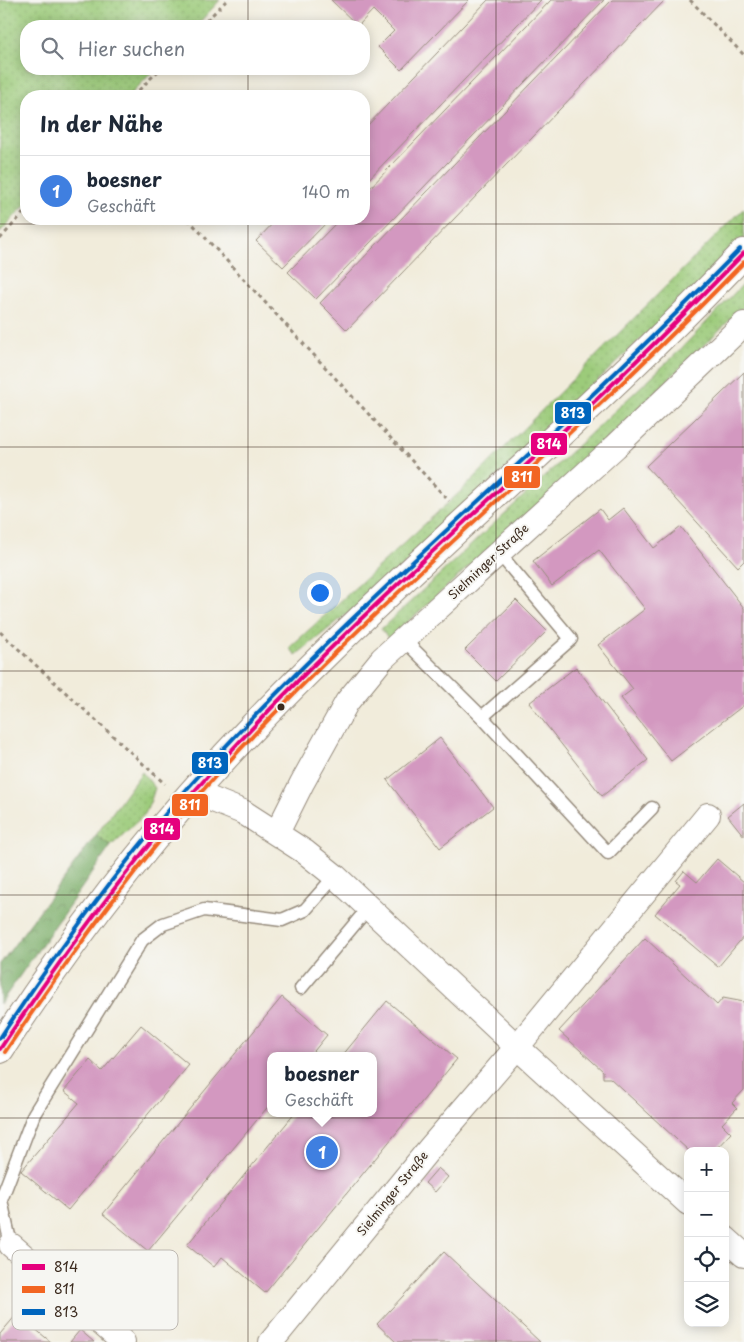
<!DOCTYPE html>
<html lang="de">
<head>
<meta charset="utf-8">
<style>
	body { margin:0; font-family:"Playpen Sans",sans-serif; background:#f6f6f7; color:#1f2937 }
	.controls { position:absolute; right:15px; bottom:15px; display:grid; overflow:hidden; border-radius:10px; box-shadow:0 2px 12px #0003 }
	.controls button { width:45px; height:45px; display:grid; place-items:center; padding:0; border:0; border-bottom:1px solid #e0e1e3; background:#fff; color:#1f2937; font:25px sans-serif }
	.you { position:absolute; left:319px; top:592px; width:18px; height:18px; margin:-12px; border:4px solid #fff; border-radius:50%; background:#1a73e8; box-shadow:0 0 0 8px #1a73e833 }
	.badge { display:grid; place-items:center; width:32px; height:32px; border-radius:50%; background:#1a73e8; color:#fff; font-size:16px; font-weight:700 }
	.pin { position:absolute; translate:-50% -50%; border:2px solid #fff; box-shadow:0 1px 5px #0006 }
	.popup { position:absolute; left:267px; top:1052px; width:110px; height:65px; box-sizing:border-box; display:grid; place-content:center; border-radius:10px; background:#fff; filter:drop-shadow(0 1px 4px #0005); font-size:16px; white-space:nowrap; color:#747a83 }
	.popup b { font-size:19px; color:#1f2937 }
	.popup::after { content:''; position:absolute; left:50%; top:100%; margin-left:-10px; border:10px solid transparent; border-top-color:#fff }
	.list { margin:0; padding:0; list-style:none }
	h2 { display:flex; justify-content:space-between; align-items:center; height:65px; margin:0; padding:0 20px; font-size:21px }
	h2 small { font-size:16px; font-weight:400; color:#747a83 }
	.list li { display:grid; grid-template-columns:32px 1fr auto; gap:15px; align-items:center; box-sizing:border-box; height:70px; padding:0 20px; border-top:1px solid #e0e1e3 }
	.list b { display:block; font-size:19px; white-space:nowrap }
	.list p { margin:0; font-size:16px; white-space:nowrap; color:#747a83 }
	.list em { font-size:16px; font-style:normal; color:#747a83 }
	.icon { flex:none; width:28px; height:28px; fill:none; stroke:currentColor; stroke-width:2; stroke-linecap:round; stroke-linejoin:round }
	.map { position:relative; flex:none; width:744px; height:1342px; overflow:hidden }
	.search { position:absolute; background:#fff; box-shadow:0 2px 12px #0003; left:20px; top:20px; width:350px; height:55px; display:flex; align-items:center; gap:12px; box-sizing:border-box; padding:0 18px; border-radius:20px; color:#747a83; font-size:19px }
	.panel { position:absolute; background:#fff; box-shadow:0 2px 12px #0003; left:20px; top:90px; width:350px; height:135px; border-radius:20px }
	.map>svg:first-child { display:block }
</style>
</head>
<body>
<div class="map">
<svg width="744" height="1342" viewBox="0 0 744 1342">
	<defs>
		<pattern id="grass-dots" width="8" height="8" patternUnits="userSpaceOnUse" patternTransform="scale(1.25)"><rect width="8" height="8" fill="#9ccb7a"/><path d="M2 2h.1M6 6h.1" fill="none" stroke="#87ae69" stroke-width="1.8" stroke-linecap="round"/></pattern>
		<pattern id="forest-crowns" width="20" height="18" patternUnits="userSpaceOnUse" patternTransform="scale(1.25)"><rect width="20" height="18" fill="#7daf6a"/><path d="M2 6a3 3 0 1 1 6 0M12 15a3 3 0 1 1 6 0" fill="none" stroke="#688f57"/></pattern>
	</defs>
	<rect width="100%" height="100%" fill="#f6f6f2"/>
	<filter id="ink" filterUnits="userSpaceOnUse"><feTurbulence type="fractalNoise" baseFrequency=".02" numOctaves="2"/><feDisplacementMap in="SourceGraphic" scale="10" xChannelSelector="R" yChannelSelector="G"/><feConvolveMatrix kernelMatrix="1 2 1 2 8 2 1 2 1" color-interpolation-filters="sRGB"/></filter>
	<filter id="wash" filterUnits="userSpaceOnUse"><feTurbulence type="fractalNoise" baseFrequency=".0096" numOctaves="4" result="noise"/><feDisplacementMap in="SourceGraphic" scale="20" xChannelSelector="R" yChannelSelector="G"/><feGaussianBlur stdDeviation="1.12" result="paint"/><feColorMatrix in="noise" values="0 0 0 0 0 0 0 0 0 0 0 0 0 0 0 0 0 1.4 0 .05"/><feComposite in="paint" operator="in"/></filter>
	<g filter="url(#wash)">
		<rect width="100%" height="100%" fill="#f1ecdb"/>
		<path fill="url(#grass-dots)" stroke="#6c7a4c" d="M0,0H220L196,26H26V69H155L129,96H26V204L0,232Z
			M744,208V241L384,584L296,655L289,648L461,491Z
			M744,283V306L582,464L389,639L381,629L678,352Z
			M142,772L155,788L151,800L145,814L111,846L96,835Z"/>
		<path fill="url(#forest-crowns)" stroke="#5c6c44" d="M96,835L111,846L0,1004V964Z"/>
		<g id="blocks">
			<path fill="#d398c0" d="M331,0H469L401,70L378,47L394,31L373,10L358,26Z
				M488,0H541L364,184V129Z
				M551,0H604L316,299L288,272L340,219H364V194Z
				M612,0H665L347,330L320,303Z
				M277,219H330L283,267L256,241Z
				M744,372V561L738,567L646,466Z
				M623,508L654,548L681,527L744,608V705L671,761L621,698L633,689L598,645L645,609L599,550L552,586L533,561L600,509L608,520Z
				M516,600L547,631L496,681L465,650Z
				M576,667L648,760L602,796L529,703Z
				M440,738L493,807L440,848L387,780Z
				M744,803V836L728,816Z
				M717,859L744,882V936L718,967L655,914L680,884L676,881L684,871L697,882Z
				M645,938L717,1005L723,998L744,1002V1090L732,1103L737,1108L722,1124L731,1133L714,1151H689L610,1078H603V1071L559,1031Z
				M282,997L327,1035L310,1056H271V1103L148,1251L103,1214Z
				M387,1001L457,1059L265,1293L222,1257L214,1267L187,1245L295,1113H373V1056H342Z
				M141,1025L189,1065L68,1210L21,1171L79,1103L64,1091L90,1060L102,1071Z
				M438,1168L448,1177L435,1192L425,1183Z
				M444,1252L540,1342H396L377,1324Z
				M17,1314L51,1342H0V1334Z
				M80,1330L94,1342H70Z"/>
		</g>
	</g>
	<g filter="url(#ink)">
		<use href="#blocks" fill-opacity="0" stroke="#968b7c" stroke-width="1"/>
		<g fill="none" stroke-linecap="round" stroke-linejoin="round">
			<g stroke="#968b7c" stroke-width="15">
				<path id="service" d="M403,639L482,717L571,639L498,552
					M482,717L608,853L652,808
					M301,988L369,907
					M11,1245L1,1200L34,1114L142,940L163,924L204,910L282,920L305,910L335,876"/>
			</g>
			<g stroke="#968b7c" stroke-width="26">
				<path id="minor" d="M193,792L243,812L305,852L335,876L517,1047L688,1203
					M277,833L302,783L347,702L382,659L615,447L744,324
					M725,1238L744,1255
					M11,1245L123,1342
					M271,1342L430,1148L517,1047L708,815"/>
			</g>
			<g stroke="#968b7c" stroke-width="30">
				<path id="tertiary" d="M0,1049C74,935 156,828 250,730C408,564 586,420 744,253"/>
			</g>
			<path stroke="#968b7c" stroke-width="3" stroke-dasharray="4 4" stroke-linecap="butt" d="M690,0L744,55
				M201,26L227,0
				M133,96L160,69
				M188,219L449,501
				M0,239L26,210
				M0,632L165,784"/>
			<use href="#service" stroke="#fff" stroke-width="12"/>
			<use href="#minor" stroke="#fff" stroke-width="24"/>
			<use href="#tertiary" stroke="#fff" stroke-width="28"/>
			<g stroke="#f6f6f2" stroke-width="8">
				<path id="bus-1" d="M0,1049C66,950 136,854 217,766C324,648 443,542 560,434C623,375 684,315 744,253"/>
			</g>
			<g stroke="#f6f6f2" stroke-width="8">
				<path id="bus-2" d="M5,1052C71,954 140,859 220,771C328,653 448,547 565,437C626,380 686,322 744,262"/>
			</g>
			<g stroke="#f6f6f2" stroke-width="8">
				<path id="bus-3" d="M0,1038C64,941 133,847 212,761C320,644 440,537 557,428C619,370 680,310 740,249"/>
			</g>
			<use href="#bus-1" stroke="#e5007d" stroke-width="4"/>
			<use href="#bus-2" stroke="#f26522" stroke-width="4"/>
			<use href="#bus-3" stroke="#0065bd" stroke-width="4"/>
		</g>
	</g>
	<path fill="none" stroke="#3b2a1e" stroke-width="1" stroke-opacity="0.55" d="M248,0V26M496,0V1342M248,69V96M248,219V1342M0,224H744M0,447H744M0,671H744M0,895H744M0,1118H744"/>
	<circle fill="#3b2a1e" stroke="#f6f6f2" stroke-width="2" cx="281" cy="707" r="4.5"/>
	<g text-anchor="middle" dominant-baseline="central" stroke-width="4" stroke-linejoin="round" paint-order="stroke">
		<g font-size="12" fill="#3b2a1e" stroke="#f6f6f2">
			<text transform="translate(488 561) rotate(-43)">Sielminger Straße</text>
			<text transform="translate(392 1193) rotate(-51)">Sielminger Straße</text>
		</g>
	</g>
	<rect x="12" y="1250" width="166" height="80" rx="8" fill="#f6f6f2" stroke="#beb9b2" stroke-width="1"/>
	<rect x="22" y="1264" width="23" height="6" fill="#e5007d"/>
	<rect x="22" y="1286" width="23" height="7" fill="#f26522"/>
	<rect x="22" y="1309" width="23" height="6" fill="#0065bd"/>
	<g font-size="14" fill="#3b2a1e">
		<text x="54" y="1272">814</text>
		<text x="54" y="1294">811</text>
		<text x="54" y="1317">813</text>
	</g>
	<g stroke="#f6f6f2" stroke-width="2">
		<rect x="554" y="401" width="38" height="24" rx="5" fill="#0065bd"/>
		<rect x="530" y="432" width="38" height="24" rx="5" fill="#e5007d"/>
		<rect x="503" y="465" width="38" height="24" rx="5" fill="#f26522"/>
		<rect x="191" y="751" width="38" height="24" rx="5" fill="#0065bd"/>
		<rect x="171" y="793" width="38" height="24" rx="5" fill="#f26522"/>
		<rect x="143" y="817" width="38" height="24" rx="5" fill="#e5007d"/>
	</g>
	<g font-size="14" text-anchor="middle" font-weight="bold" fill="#fff">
		<text x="573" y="418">813</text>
		<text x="549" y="449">814</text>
		<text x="522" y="482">811</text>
		<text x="210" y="768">813</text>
		<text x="190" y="810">811</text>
		<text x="162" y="834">814</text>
	</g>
</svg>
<div class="controls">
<button>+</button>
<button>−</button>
<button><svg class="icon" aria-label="locate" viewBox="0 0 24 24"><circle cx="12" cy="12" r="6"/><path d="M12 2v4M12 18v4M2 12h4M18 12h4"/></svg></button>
<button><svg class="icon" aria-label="layers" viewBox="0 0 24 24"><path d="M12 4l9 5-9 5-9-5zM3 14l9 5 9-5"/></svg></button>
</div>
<div class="you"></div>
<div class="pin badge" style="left:322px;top:1152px;background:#3f7fe0">1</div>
<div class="popup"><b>boesner</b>Geschäft</div>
<div class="search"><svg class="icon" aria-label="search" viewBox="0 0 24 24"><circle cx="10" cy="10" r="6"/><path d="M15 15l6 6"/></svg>Hier suchen</div>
<section class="panel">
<h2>In der Nähe<small></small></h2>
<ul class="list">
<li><span class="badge" style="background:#3f7fe0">1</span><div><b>boesner</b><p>Geschäft</p></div><em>140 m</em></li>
</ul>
</section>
</div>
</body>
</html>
